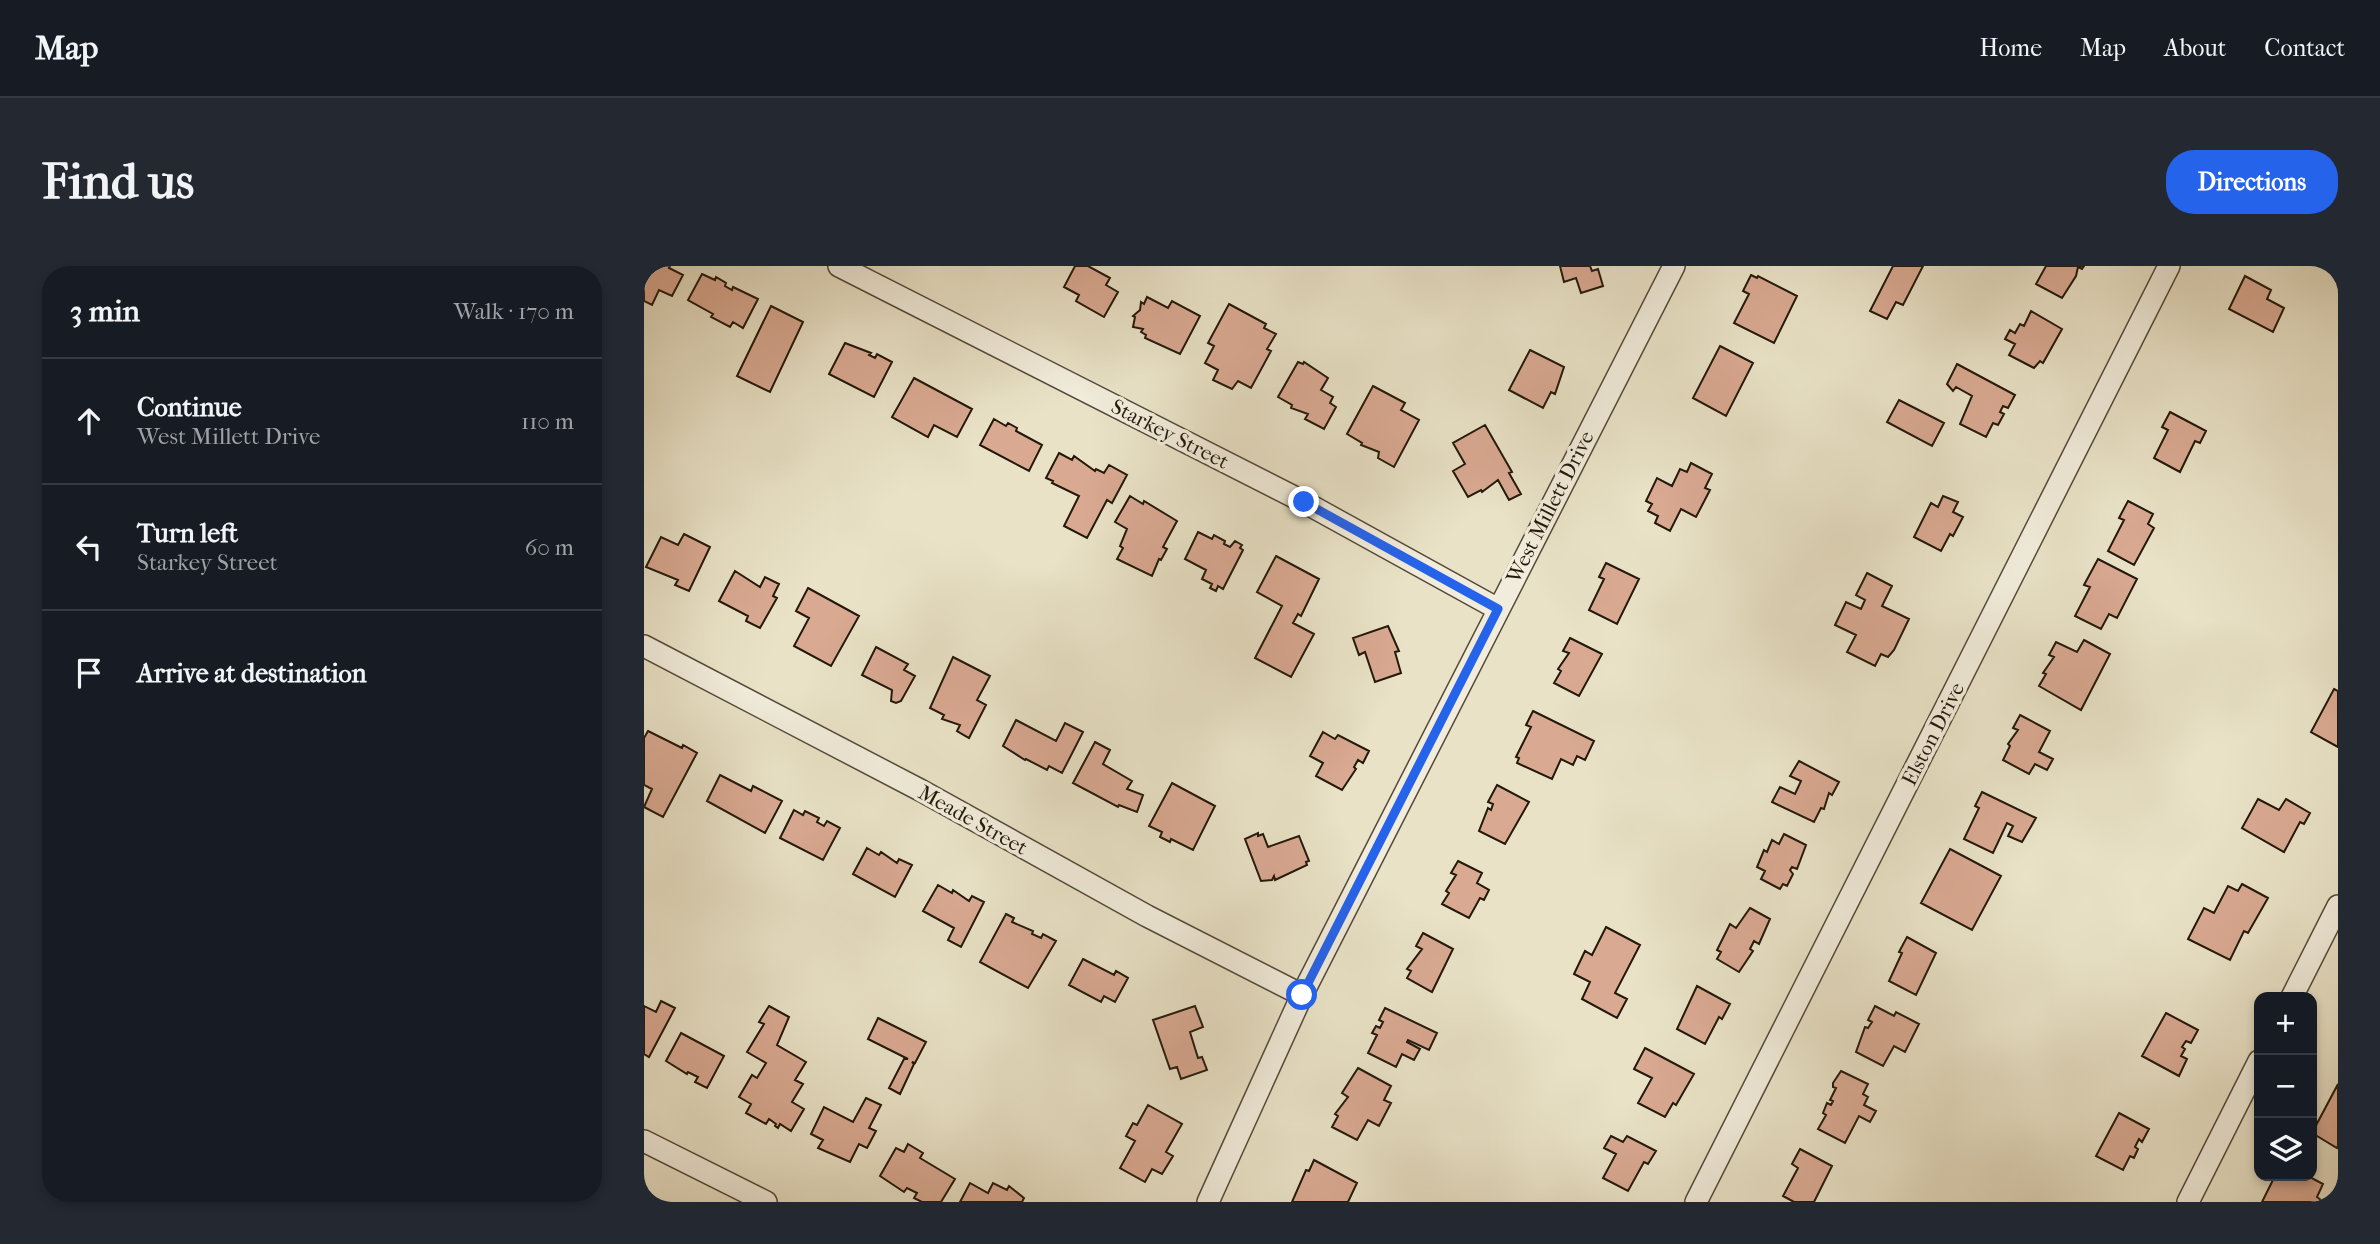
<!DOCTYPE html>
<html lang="en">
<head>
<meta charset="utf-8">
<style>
	body { margin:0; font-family:"IM FELL French Canon",serif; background:#242831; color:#f1f3f6 }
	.controls { position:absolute; right:21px; bottom:21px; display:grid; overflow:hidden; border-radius:14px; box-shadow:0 4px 10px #0003 }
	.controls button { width:63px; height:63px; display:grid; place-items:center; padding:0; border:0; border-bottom:2px solid #363941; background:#171b24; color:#f1f3f6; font:35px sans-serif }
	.stop { position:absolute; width:21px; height:21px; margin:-16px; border:5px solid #2563eb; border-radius:50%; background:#fff }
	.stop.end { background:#2563eb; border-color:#fff; box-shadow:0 2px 7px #0008 }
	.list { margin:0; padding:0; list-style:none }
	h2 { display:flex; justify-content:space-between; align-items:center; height:91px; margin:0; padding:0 28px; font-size:30px }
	h2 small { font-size:23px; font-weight:400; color:#9ea1a6 }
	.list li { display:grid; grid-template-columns:46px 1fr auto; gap:21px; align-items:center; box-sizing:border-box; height:126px; padding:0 28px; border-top:2px solid #363941 }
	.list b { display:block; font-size:26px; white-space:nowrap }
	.list p { margin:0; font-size:23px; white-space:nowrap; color:#9ea1a6 }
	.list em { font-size:23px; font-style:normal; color:#9ea1a6 }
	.icon { flex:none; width:38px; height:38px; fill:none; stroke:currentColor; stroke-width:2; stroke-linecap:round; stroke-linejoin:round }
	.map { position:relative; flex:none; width:1694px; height:936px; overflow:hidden; border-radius:28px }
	header { display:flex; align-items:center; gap:42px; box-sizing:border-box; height:98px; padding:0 35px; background:#171b24; border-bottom:2px solid #363941 }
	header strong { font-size:33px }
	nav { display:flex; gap:38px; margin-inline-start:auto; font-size:24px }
	.intro { display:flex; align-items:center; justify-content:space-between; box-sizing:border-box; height:168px; padding:0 42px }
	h1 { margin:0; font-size:49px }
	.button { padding:18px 32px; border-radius:28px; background:#2563eb; color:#fff; font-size:24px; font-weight:700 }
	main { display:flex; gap:42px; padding:0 42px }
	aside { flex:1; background:#171b24; border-radius:28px; box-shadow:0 4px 10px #0003 }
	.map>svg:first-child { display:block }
</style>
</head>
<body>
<header>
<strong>Map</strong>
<nav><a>Home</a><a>Map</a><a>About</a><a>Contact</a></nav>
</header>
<div class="intro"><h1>Find us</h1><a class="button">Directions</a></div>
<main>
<aside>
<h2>3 min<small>Walk · 170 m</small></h2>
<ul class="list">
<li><svg class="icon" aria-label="ahead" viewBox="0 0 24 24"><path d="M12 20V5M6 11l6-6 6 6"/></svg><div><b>Continue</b><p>West Millett Drive</p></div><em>110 m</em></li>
<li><svg class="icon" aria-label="left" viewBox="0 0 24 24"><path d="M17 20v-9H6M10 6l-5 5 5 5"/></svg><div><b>Turn left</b><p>Starkey Street</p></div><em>60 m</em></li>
<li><svg class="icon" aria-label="arrive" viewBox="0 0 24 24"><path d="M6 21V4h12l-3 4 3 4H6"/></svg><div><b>Arrive at destination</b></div></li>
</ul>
</aside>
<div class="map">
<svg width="1694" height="936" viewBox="0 0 1694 936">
	<rect width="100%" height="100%" fill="#e9e2c7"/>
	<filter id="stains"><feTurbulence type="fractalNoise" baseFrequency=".00286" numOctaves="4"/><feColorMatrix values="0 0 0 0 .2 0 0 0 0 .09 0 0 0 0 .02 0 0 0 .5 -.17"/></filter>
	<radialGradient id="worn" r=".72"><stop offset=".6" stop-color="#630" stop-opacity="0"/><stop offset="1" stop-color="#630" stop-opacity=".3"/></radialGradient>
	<path fill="#d9a992" stroke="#23180a" stroke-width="2" d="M0,0H26L25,2L39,9L28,30L15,24L8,39L0,35Z
		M431,0H444L466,12L462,19L474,26L460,51L432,35L435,29L420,21Z
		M916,0H946L948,5L954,3L959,20L937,27L932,12L920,16Z
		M1249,0H1279L1259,39L1252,36L1243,53L1226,45Z
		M1402,0H1440L1438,3L1434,1L1432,10L1418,32L1392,18Z
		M58,8L71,14L72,11L82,17L81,20L88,24L89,21L114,33L99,62L89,56L86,61L67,51L69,48L44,34Z
		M1107,9L1113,12L1114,10L1153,30L1130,77L1090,57L1105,28L1099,25Z
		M1601,10L1627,24L1623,33L1640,42L1629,66L1585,43Z
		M503,31L524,42L528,35L556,50L536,88L501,72L502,69L497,66L499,63L489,61L491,51L489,50L496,44L497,36L500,38Z
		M585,38L622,58L620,62L632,68L623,83L627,85L607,122L594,115L588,123L569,114L574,104L561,97L570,80L564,77Z
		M127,40L159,56L126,126L93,110Z
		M1387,45L1418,63L1399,97L1396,95L1390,102L1365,89L1371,78L1361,73L1366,64L1371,67L1376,58L1380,60Z
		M201,77L227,87L225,89L231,92L233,88L248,96L230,131L185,108Z
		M1076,80L1109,97L1082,150L1049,132Z
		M886,84L920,101L911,128L907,126L899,142L865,124Z
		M654,96L659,98L660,96L684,112L677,124L689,131L686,137L692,141L680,163L661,153L664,148L647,142L648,139L634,131Z
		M1313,98L1371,129L1364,142L1359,140L1356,146L1360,148L1354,159L1349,157L1342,171L1316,158L1328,130L1312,121L1309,125L1303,118Z
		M270,112L328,143L313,171L290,159L284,171L248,151Z
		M729,120L761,137L757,144L775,154L750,201L734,192L735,186L717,179L718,177L703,168Z
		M1255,134L1300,157L1288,180L1243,156Z
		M1526,146L1562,165L1556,177L1551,175L1536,206L1510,192L1524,164L1518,161Z
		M350,153L362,160L364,157L373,162L372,165L398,179L385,205L336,179Z
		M841,159L868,206L865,207L877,228L865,234L854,214L838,226L837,224L824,231L809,205L821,198L809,177Z
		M415,187L428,194L430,190L451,205L452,203L460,207L465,199L483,209L468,237L463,234L443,272L420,260L435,230L408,217L409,215L402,212Z
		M1047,197L1068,208L1061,222L1066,224L1052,251L1037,243L1026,265L1011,257L1014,250L1004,245L1008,238L1002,235L1013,212L1028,220L1036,203L1043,206Z
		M486,230L499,238L500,235L533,255L519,281L523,283L517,294L515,293L508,310L473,293L479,282L476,280L483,263L471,256Z
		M1299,230L1314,236L1309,246L1319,251L1309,270L1306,268L1297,285L1270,271L1287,237L1294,241Z
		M1484,235L1509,248L1504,258L1510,262L1490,299L1464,285L1480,254L1475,252Z
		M554,266L568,273L570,269L581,275L580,278L586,281L591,275L598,279L596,282L599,284L579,323L574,320L572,325L566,322L568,318L558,313L562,304L541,293Z
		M40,268L66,281L45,325L31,319L34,314L2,301L17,271L34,279Z
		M632,290L675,313L657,350L654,348L649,357L670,368L647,411L611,392L638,340L613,326Z
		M1454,293L1493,313L1473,352L1465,348L1457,363L1431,350L1446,321L1440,319Z
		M962,297L995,313L973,358L945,344L960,313L955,311Z
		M91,305L116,321L121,311L135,318L129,330L133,332L116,362L102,355L104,350L75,335Z
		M1223,307L1248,320L1238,340L1265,353L1250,384L1244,391L1237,388L1231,400L1203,386L1212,369L1191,359L1202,336L1217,343L1221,334L1212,329Z
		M164,322L215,350L187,400L150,380L165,352L152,345Z
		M744,360L755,385L751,386L757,407L731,416L721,386L715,389L709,372Z
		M926,372L958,388L935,430L910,417L917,405L914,403L925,387L919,385Z
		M1440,374L1466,388L1437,444L1395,420L1402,408L1399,407L1410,391L1405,389L1412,376L1433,386Z
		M232,381L264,398L260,404L271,410L257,435L252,437L247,435L248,424L218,409Z
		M309,391L346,410L333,434L342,439L325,472L313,465L316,459L298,453L300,449L286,442Z
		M1690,423L1694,425V481L1667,466Z
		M889,445L950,475L941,494L933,490L929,499L917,493L908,513L873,497L875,492L872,491L887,461L882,459Z
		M1376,449L1406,465L1395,486L1409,493L1403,504L1391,498L1385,508L1359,494L1366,480L1364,478L1374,464L1369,462Z
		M372,454L412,475L421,457L439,466L418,507L405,500L403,504L382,493L381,494L359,480Z
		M4,465L38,482L39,479L53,487L19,551L0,541L8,523L0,519V472Z
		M679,466L691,473L694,469L725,485L719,497L714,494L710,501L712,503L698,524L672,510L679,497L666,490Z
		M451,476L466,484L459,498L488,515L483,523L499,529L493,546L475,539L474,541L429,517Z
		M1155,495L1195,516L1188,529L1185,527L1180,543L1177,542L1170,556L1128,536L1136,521L1151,528L1157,515L1146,510Z
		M76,509L107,525L109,520L138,535L121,567L63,535Z
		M528,517L571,540L549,584L527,573L526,576L516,571L518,566L505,560Z
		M853,519L885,536L861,578L835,565L844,542L847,544L849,538L844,536Z
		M1338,526L1392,552L1378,576L1364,570L1369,560L1363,557L1349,587L1320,573L1335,542L1331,540Z
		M1614,533L1635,544L1642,533L1666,547L1660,558L1656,556L1640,586L1598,562Z
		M150,544L159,549L161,545L175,552L173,556L180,560L183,555L196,562L179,594L136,572Z
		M614,567V570L619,568L624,581L655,570L665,595L662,596L663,599L631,614L630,610L628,614L617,615L601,573Z
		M1140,568L1162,579L1153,603L1148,601L1146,604L1149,608L1143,620L1139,618L1136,623L1117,613L1121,605L1113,601L1120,584L1123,586L1128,574L1135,578Z
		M223,582L235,589L237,586L253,597L255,593L268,599L251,631L209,608Z
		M1306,583L1357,610L1328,664L1277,637Z
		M814,595L838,607L833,617L845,624L840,634L836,632L825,652L798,638L805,627L802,625L812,609L807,607Z
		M1598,618L1624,632L1604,667L1600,665L1586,694L1544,673L1560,642L1570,647L1584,620L1594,625Z
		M294,619L308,627L309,624L325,635L328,630L340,636L317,681L304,674L310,662L279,645Z
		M1106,642L1126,653L1115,678L1110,675L1106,683L1109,685L1095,706L1073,693L1077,686L1073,684L1086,658L1092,662Z
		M362,648L370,652L368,656L389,665L388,668L397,672L399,668L412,675L384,722L336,696Z
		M962,661L996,679L971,727L983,733L973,752L938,733L946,716L930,708L941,685L948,689Z
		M779,667L809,683L788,726L763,712L767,705L763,703L778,683L772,680Z
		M1263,671L1292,687L1272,729L1245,715L1258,687L1255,686Z
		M439,693L470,709L472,705L484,712L471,736L460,730L457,736L425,719Z
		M1053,720L1086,738L1078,753L1075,751L1061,778L1033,763Z
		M17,735L31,742L5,791L0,788V740L12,746Z
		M125,740L145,751L133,779L162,796L151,814L159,818L148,836L160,843L147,865L136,858L134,862L131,860L132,858L125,853L122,858L102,847L107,838L95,831L108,809L113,812L122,797L103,786L120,758L115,756Z
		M551,740L559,761L546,766L554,792L558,791L563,804L537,813L533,801L526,803L509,754Z
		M1231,740L1250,750L1252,746L1275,758L1261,786L1250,780L1239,800L1212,786L1221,761L1224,762L1228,756L1224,754Z
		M741,742L793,767L785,784L764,774L763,776L776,783L770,794L758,788L752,801L724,787L733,769L728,767L732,760L736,762L739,756L735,754Z
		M1522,747L1554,764L1547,777L1542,775L1538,781L1541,783L1537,790L1543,793L1535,810L1498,790Z
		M234,752L282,776L271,797L268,796L270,798L256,828L245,822L260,793H264L224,773Z
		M37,767L80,790L63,822L51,816L54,811L44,806L43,808L22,795Z
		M1001,782L1050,808L1032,839L1029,837L1021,851L994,837L1008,812L990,803Z
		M714,802L747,820L740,834L747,837L735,860L724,854L713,874L688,861L694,850L691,848L704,831L698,827Z
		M1197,805L1224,818L1219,828L1224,831L1220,839L1232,845L1226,856L1215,850L1201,877L1174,863L1182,849L1179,847L1183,837L1187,839L1189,835L1186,834L1192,822L1189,821V817Z
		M1694,818V880L1693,882L1668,867Z
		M222,832L237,839L225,862L232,865L223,882L215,878L206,896L174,882L179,874L167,868L180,841L209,856Z
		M504,839L538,858L522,886L529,890L518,908L508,903L501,916L476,902L491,875L482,870L489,857L493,859Z
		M1475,847L1505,863L1498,876L1495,873L1491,881L1494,883L1490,892L1486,890L1479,904L1452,890Z
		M967,870L979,876L983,870L1012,885L1004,898L1000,896L984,925L959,912L972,888L960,882Z
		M264,878L279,887L276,892L311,913L297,936H278L270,932L273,927L263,922L260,926L236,910L252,882L260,886Z
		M1156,883L1188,900L1170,936H1150L1139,930L1154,902L1148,898Z
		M670,894L713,917L704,936H648L662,904L665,905Z
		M1626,910H1664L1679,918L1673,931L1677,934L1675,936H1618L1630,912Z
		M326,917L344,927L349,917L363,924L365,920L380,932L378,936H316Z"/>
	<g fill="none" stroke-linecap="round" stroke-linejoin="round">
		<g stroke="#544a39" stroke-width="24">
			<path id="minor" d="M195,0L660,236L854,343
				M0,380L278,525L503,650L658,729
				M1648,731L1694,640
				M0,875L122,936
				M564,936L658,729L1030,0
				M1052,936L1525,0
				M1544,936L1615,795"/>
		</g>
		<use href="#minor" stroke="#f1ecdb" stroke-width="21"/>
	</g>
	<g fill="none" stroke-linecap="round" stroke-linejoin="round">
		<path stroke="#2563eb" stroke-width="9" d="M658,729L854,343L660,236"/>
	</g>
	<g text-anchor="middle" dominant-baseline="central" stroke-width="7" stroke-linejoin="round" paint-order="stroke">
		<g font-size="21" fill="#23180a" stroke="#f1ecdb">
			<text transform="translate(526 168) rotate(27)">Starkey Street</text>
			<text transform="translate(906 241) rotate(-63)">West Millett Drive</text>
			<text transform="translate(1289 468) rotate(-63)">Elston Drive</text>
			<text transform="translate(329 554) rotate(29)">Meade Street</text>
		</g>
	</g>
	<rect width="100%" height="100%" filter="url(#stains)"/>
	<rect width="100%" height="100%" fill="url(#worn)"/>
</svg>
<div class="controls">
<button>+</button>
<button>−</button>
<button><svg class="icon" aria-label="layers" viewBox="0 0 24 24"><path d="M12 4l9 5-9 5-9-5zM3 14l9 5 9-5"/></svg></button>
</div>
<div class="stop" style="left:658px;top:729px"></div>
<div class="stop end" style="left:660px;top:236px"></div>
</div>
</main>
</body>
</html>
